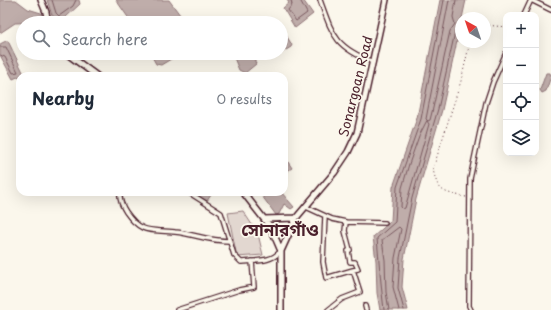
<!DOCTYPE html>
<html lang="en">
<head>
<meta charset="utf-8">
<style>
	body { margin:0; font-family:"Playpen Sans","Noto Sans Bengali",sans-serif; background:#f2f2f3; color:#1f2937 }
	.controls { position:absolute; right:12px; top:12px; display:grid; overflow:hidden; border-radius:8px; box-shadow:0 4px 16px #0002 }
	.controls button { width:36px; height:36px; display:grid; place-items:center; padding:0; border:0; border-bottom:1px solid #e0e1e3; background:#fff; color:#1f2937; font:20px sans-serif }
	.compass { position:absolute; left:455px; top:12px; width:36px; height:36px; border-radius:50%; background:#fff; box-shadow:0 4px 16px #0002; rotate:320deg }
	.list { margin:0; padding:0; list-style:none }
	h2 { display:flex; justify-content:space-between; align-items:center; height:52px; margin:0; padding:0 16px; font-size:17px }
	h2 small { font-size:13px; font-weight:400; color:#747a83 }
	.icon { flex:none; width:22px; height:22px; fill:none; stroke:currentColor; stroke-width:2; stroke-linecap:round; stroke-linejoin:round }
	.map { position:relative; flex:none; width:551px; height:310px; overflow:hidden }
	.search { position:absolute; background:#fff; box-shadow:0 4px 16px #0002; left:16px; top:16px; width:272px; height:44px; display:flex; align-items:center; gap:10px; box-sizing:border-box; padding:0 14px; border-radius:22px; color:#747a83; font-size:15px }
	.panel { position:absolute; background:#fff; box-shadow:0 4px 16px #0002; left:16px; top:72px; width:272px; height:124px; border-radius:12px }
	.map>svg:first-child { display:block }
</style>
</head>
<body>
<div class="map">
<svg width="551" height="310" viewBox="0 0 551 310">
	<rect width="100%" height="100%" fill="#fbf7ec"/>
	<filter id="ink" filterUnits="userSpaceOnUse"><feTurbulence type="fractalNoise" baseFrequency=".025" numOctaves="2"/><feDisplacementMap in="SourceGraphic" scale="8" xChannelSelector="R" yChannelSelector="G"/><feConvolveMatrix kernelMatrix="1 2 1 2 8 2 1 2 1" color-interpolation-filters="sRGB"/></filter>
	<g filter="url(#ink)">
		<path fill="#e2d7d0" stroke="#967b7e" d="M243,211L258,234L263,255L237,257L228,213Z"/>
		<path fill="#bfadaa" stroke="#907477" d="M0,0H16L28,9L41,13L44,19L39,22L15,23L0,33Z
			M47,0H79L80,4L66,17L59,21L52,15Z
			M116,0H169L186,23H132Z
			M287,0H303L313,14L295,28L283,8L289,3Z
			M440,0H466L442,110L416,199L404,259L402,287L408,310H380L377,293L376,261L373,237L391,221L393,187L417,118Z
			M281,27L292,45L291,47L273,58L268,53H281Z
			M6,41H8L23,72L22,75L13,79L0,55V44Z
			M150,53H181L161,65L156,64Z
			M232,53H252L256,64L245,73L239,70Z
			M546,73H550L551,76L546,91L542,93L540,90Z
			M284,156L292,168L284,173Z
			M196,192H213L207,201L196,196Z
			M259,192H281L294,207L291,209L284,204L279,214L276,215Z"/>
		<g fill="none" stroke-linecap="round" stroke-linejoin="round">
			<path stroke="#79585e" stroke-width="1" d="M52,0L56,13L59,16L73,6L76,0
				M291,0L292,5L288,10L296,21L307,13L300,0
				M449,0L426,119L428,121L430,120L433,108L450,31L455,24L453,17L456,0
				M0,47H6L18,72L13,73L5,57L0,55
				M427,121L429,124L405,208L403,209L401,207L402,188L409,164L419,136Z
				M384,310C381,286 379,262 377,238L395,222L397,187L421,119L444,0
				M389,310L386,292L385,260L382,240L399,227L401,229L395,258L393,287L399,310
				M404,310L398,288L400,258L412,198L438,109L455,32L461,28"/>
			<g stroke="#4a1f2b" stroke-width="6">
				<path id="street" d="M320,0C333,36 335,47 373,62
					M531,0L551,10
					M524,15L531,0
					M120,192C119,200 122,206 126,212C142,235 151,229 175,232C195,234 207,241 230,241
					M188,192L221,213L234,255L241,262C256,260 270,263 281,251
					M306,207L332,219L346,222L385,223
					M325,216L323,262L326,278L353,270
					M365,306L366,310
					M177,310L239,290L254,287L252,261
					M328,310L342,299L360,292L353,270L358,269L355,262H350L348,251L350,250L345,231L346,222
					M471,310L469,306L470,179L486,103L493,82L506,53"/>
			</g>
			<g stroke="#4a1f2b" stroke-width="8">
				<path id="secondary" d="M41,0L46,12L48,23
					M66,53L97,76
					M243,192L271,228L281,251V310
					M264,219L296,218
					M281,251L296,218L334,173L348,152L357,133L386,0"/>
			</g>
			<path stroke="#4a1f2b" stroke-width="1" stroke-dasharray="1 3" stroke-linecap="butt" d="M485,25L506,27
				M466,197C443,192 438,193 433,169L461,81L470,42"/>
			<use href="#street" stroke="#fbf7ec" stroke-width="3.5"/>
			<use href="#secondary" stroke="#fbf7ec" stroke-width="5"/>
		</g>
	</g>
	<g text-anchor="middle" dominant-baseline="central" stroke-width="3.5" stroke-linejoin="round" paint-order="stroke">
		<g font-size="13" fill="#4a1f2b" stroke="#fbf7ec">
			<text transform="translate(355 86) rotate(-76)">Sonargoan Road</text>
		</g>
		<g font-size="17" font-weight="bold" fill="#4a1f2b" stroke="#fbf7ec">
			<text x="280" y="229">সোনারগাঁও</text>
		</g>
	</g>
</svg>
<div class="controls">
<button>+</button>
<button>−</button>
<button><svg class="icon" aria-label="locate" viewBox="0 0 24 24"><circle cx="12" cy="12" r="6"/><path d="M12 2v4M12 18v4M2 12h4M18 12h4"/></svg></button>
<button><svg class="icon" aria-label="layers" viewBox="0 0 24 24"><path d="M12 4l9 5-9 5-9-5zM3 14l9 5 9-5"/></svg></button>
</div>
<svg class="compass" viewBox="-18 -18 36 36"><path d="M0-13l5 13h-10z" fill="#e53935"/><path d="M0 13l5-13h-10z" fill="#747a83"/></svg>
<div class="search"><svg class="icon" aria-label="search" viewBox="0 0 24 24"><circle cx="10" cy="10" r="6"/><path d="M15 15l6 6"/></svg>Search here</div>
<section class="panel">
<h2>Nearby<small>0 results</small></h2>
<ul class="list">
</ul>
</section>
</div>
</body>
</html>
